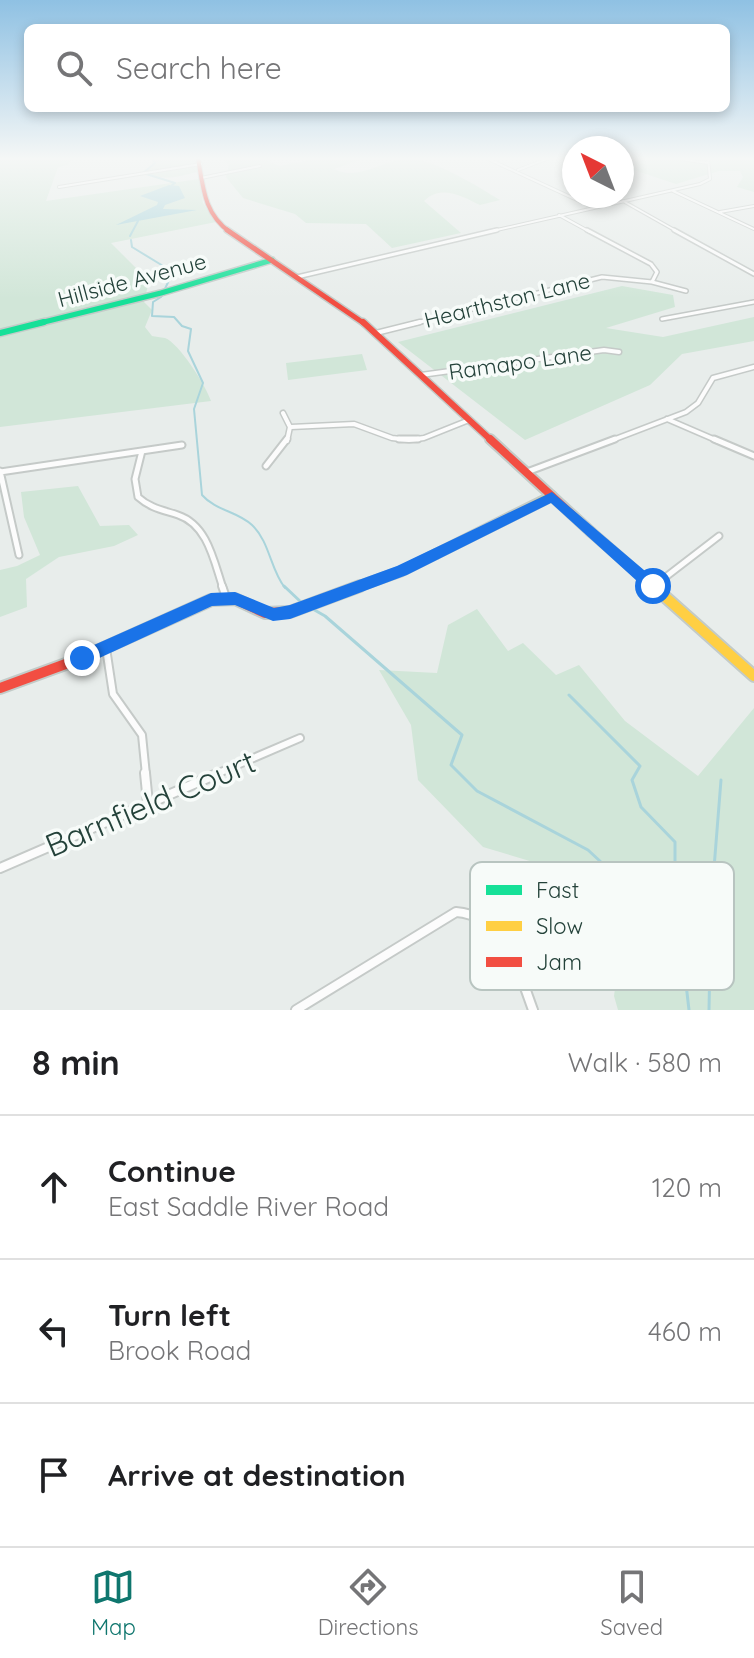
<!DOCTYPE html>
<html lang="en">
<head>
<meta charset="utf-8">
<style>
	body { margin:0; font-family:Quicksand,sans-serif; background:#f6f6f6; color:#202124 }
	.compass { position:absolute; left:562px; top:136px; width:72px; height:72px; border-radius:50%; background:#fff; box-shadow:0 4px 12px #0003; rotate:318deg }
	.stop { position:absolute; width:24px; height:24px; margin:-18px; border:6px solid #1a73e8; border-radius:50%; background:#fff }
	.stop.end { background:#1a73e8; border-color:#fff; box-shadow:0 2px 8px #0008 }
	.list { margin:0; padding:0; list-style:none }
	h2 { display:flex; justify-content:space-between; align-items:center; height:104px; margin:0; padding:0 32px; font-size:34px }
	h2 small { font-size:26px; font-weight:400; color:#757577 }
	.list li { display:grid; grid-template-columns:52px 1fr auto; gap:24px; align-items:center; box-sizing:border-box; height:144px; padding:0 32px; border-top:2px solid #e0e0e0 }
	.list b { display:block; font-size:30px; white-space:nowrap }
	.list p { margin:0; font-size:26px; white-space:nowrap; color:#757577 }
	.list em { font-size:26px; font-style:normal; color:#757577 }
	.icon { flex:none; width:44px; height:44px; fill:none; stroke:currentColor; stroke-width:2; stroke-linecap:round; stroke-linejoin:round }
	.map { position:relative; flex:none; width:754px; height:1010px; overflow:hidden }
	.search { position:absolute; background:#fff; box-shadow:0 4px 12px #0003; left:24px; right:24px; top:24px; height:88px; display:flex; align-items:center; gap:20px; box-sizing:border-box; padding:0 28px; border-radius:12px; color:#757577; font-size:30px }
	.sheet { height:536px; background:#fff }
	nav { display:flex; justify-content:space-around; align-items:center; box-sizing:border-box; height:112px; border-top:2px solid #e0e0e0; background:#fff; font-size:22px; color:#757577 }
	nav a { display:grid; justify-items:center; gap:4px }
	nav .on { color:#0f766e }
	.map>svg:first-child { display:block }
</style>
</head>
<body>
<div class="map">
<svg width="754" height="1010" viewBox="0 0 754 1010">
	<rect width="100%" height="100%" fill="#e8edeb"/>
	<path fill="#d1e6d8" d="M0,158H73L68,165L58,167L46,201L199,179L203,203L216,222L111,243L149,281L144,302L152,310L145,327L152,336C156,337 160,337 165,338C179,343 206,386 211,401L0,427Z
		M152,158H198L202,171C181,175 165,183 145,172L153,166Z
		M223,158H263L279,166L320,158L359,160L334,169C359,183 387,156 414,159C438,162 479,187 500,200L480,205C462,196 441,184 424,201L461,233L392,248L366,224L306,223L295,214L243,198L226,177L229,165Z
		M622,158H754V192L737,187L743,177L740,171H719L676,184L622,166Z
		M622,286L673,295L675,307L606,328L663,337L754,317V341L682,354L650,385L525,440L398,342Z
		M362,354L367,370L288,380L286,363Z
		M78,486L100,526L129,525L138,535L114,546L59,557L26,579L27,607L0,617V570L17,566L40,555L24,517L21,492Z
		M477,609L508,651L523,643L556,675L579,665L625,721L698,776L754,708V1010H618L614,996L623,930L563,871L483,847L418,780L411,725L379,670L437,673L448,625Z"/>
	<path fill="#a9d4db" d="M169,185L179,186L185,198L165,205L163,209L197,210L116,225L157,205L158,202L140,196Z"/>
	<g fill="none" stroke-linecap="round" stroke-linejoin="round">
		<path stroke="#a9d4db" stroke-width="2" d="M153,158L155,163L143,173L175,183L172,185
			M130,236L138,221
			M131,240L132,247L173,272L161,297L153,302L152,316L174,317L182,326L191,329L188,351L203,383L194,409L202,495C216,511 237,511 252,525C270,542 270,569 285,588"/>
		<path stroke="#a9d4db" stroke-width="3" d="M284,586L302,603
			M311,608L325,616L462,735L451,765L477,791L588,850L656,913L683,958L689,1010
			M569,695L640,766L632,780L641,807L675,842V863L668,878L675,908L669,932
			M709,1010L711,906L721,780"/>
		<g stroke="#c5cac8" stroke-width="4">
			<path id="street-far5" d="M486,158L590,206
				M675,158L708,163
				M518,170L549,158
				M201,178L260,166
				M59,187L201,164
				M673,191L754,229
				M623,201L678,232
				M720,212L754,206
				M559,215L590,232
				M488,232L700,184L710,179L708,158"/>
		</g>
		<g stroke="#c5cac8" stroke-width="6">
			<path id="street-far4" d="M587,230L651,264L657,272L652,282
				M674,230L754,274
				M297,277L497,230
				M662,319L754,302
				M412,324L602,277L652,282L686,291"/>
		</g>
		<g stroke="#c5cac8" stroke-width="7">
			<path id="street-far3" d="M376,333L420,322
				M421,375L604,350L619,352
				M283,413L290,427L287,441
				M667,419L718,441
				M291,427L354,424L392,438L409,440L424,438L469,420
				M610,441L686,412L698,403L713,378L754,367"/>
		</g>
		<g stroke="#c5cac8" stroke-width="9">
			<path id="street-far2" d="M399,439H418
				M714,439L754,456
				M142,451L135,479L138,497C150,508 163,510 178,515C208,525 214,562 223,588
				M266,466L287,439
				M0,471L19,555
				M0,472L182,445
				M527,472L615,439
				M654,586L719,536"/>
		</g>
		<g stroke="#c5cac8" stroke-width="10">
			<path id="street-far1" d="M222,586L226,597
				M106,648L113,694L142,735L146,775
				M214,775L300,738"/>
		</g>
		<g stroke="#c5cac8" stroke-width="12">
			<path id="street" d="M145,773L148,803
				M0,868L219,773
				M296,1010L456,912C504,915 519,972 533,1010"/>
		</g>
		<g stroke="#c3cbc8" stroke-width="8">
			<path id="fast-far1" d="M36,324L161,293L272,260"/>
		</g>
		<g stroke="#c3cbc8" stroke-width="9">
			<path id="fast" d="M0,333L44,322"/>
		</g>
		<g stroke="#c3cbc8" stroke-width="12">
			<path id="slow-far1" d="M591,532L655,588
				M436,554L552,496"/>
		</g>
		<g stroke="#c3cbc8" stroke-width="14">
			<path id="slow" d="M653,586L754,676"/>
		</g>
		<g stroke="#c3cbc8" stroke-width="6">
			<path id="jam-far4" d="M198,158C203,187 204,214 230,232"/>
		</g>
		<g stroke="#c3cbc8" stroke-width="8">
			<path id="jam-far3" d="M227,230L365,324"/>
		</g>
		<g stroke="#c3cbc8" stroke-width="9">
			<path id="jam-far2" d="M363,322L492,441"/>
		</g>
		<g stroke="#c3cbc8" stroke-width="12">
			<path id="jam-far1" d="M490,439L591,532
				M354,588L402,571L436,554"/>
		</g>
		<g stroke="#c3cbc8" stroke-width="14">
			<path id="jam" d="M0,688L82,658L211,600L235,599L265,613L290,612L360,586"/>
		</g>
		<use href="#street-far5" stroke="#fcfcfc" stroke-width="2"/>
		<use href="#street-far4" stroke="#fcfcfc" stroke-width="3"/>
		<use href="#street-far3" stroke="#fcfcfc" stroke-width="4"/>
		<use href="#street-far2" stroke="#fcfcfc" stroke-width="5"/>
		<use href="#street-far1" stroke="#fcfcfc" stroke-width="6"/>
		<use href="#street" stroke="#fcfcfc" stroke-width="8"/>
		<use href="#fast-far1" stroke="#16e098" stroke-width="5"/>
		<use href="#fast" stroke="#16e098" stroke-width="6"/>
		<use href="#slow-far1" stroke="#ffcf43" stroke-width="8"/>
		<use href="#slow" stroke="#ffcf43" stroke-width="10"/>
		<use href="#jam-far4" stroke="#f24e42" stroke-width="4"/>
		<use href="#jam-far3" stroke="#f24e42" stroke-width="5"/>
		<use href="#jam-far2" stroke="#f24e42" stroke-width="6"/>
		<use href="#jam-far1" stroke="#f24e42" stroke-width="8"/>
		<use href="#jam" stroke="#f24e42" stroke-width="10"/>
	</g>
	<linearGradient id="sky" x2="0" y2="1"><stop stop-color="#8fc1e3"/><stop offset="0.53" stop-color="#f5f7f6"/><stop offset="1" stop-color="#f5f7f6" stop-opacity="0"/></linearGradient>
	<rect width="754" height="299" fill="url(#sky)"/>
	<path fill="#1a73e8" d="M552,492L658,582V591H648L551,503L407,575L290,619L273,621L235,605L212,606L82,666L74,658L76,653L211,593L235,592L274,608L290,605L397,566Z"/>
	<g text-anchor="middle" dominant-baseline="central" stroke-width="7" stroke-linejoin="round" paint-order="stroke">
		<g font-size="22" fill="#24423a" stroke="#f7fbf9">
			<text transform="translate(132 280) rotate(-15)">Hillside Avenue</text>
			<text transform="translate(507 300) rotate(-14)">Hearthston Lane</text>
			<text transform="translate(520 362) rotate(-8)">Ramapo Lane</text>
		</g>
		<g font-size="32" fill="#24423a" stroke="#f7fbf9">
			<text transform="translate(150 803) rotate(-23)">Barnfield Court</text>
		</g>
	</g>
	<rect x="470" y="862" width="264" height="128" rx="12" fill="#f7fbf9" stroke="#b8c4c0" stroke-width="2"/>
	<rect x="486" y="885" width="36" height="10" fill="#16e098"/>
	<rect x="486" y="921" width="36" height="10" fill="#ffcf43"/>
	<rect x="486" y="957" width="36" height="10" fill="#f24e42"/>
	<g font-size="22" fill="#24423a">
		<text x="536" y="898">Fast</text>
		<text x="536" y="934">Slow</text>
		<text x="536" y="970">Jam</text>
	</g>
</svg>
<svg class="compass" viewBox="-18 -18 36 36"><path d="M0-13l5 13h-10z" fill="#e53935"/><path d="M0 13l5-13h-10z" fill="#757577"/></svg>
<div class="stop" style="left:653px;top:586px"></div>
<div class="stop end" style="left:82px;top:658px"></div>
<div class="search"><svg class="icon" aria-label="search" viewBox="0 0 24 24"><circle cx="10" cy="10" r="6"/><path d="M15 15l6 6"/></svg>Search here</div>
</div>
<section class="sheet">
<h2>8 min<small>Walk · 580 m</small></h2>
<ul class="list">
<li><svg class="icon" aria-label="ahead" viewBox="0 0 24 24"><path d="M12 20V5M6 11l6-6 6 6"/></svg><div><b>Continue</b><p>East Saddle River Road</p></div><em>120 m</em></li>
<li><svg class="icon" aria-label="left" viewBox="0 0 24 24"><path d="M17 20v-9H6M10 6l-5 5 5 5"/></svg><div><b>Turn left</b><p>Brook Road</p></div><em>460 m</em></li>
<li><svg class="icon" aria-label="arrive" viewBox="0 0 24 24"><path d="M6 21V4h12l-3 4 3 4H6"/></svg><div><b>Arrive at destination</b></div></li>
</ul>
</section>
<nav>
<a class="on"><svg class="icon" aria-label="map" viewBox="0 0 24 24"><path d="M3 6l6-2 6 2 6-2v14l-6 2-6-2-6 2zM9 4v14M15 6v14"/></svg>Map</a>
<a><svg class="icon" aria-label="directions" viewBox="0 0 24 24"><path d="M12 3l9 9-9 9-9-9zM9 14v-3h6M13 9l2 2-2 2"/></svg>Directions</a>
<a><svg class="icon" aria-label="saved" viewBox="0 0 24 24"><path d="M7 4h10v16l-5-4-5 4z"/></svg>Saved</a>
</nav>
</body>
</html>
